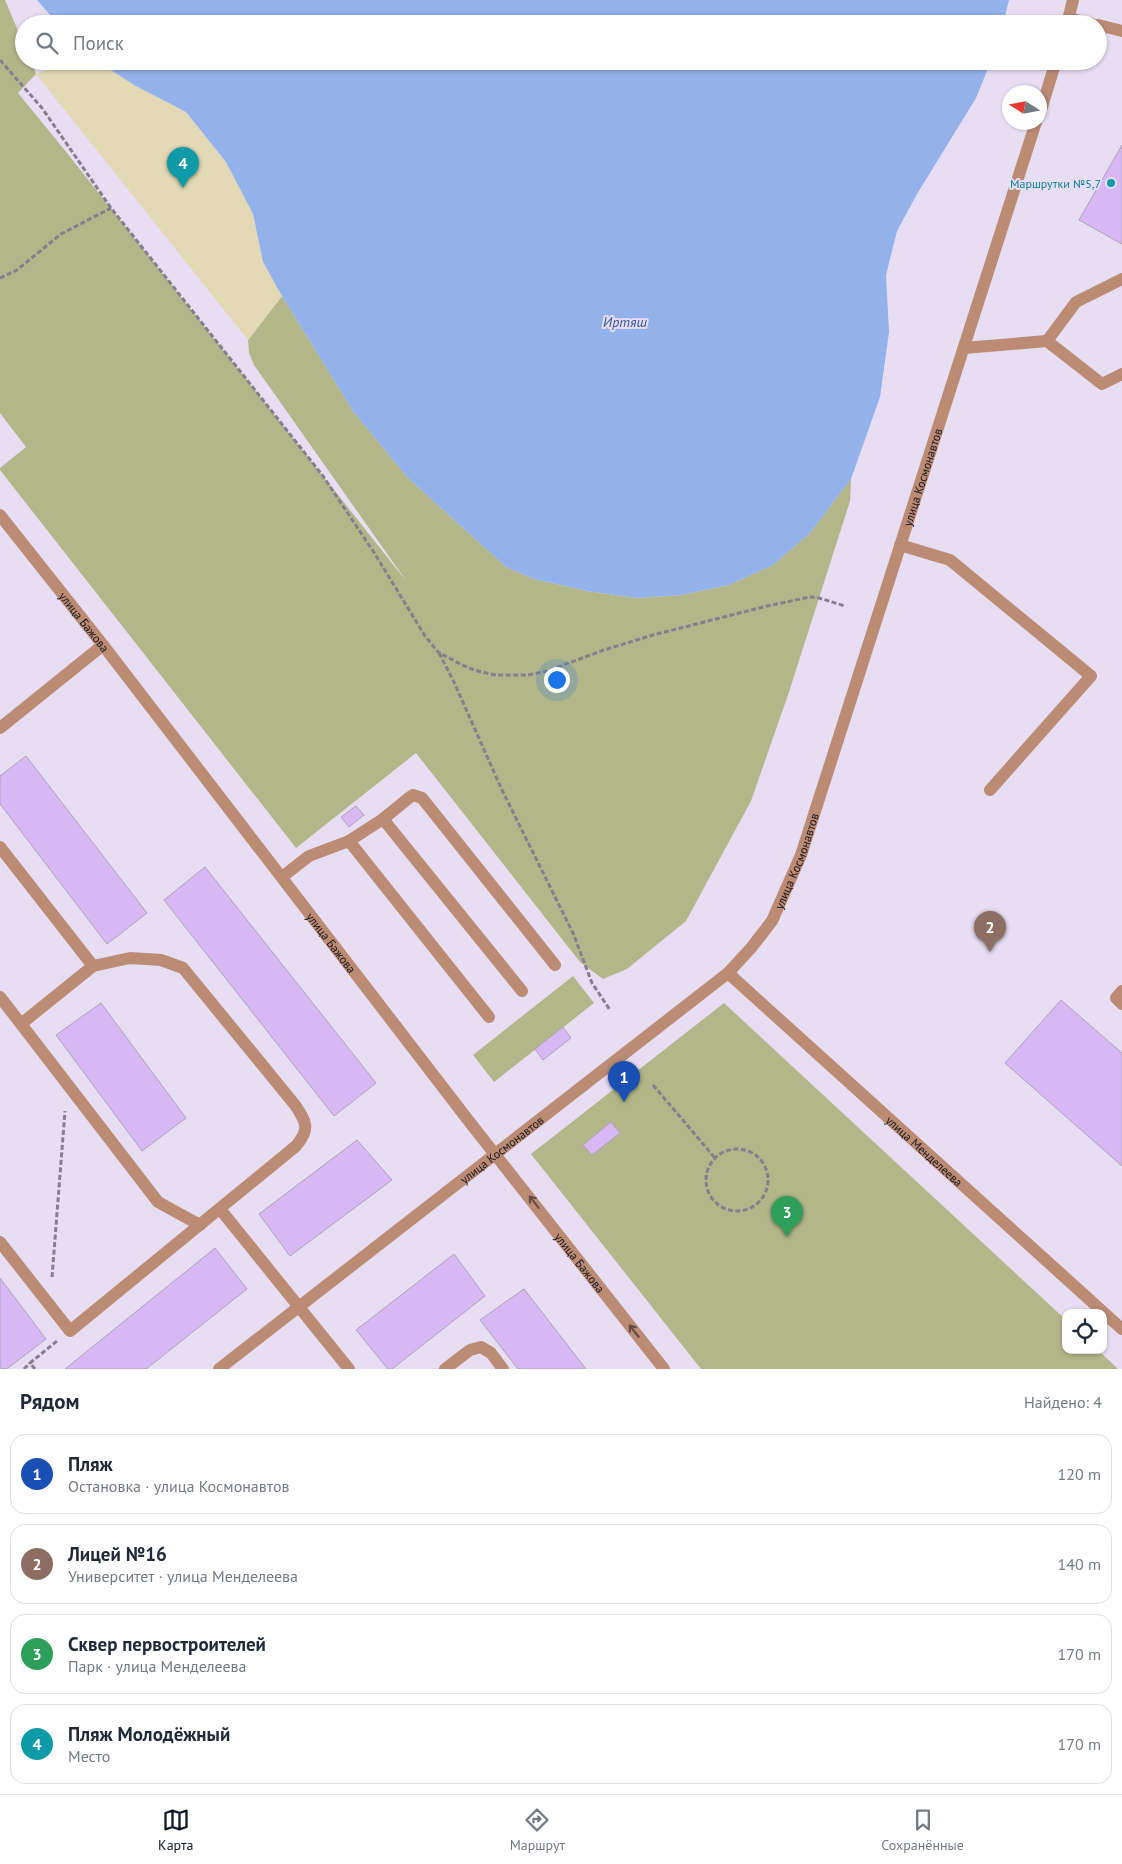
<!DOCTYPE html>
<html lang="ru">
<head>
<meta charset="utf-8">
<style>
	body { margin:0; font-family:"PT Sans",sans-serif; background:#f6f6f7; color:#1f2937 }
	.controls { position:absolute; right:15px; bottom:15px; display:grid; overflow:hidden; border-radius:10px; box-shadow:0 1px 4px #0004 }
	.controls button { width:45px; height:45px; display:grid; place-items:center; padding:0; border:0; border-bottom:1px solid #e0e1e3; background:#fff; color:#1f2937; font:25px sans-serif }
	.compass { position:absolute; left:1002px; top:85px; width:45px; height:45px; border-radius:50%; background:#fff; box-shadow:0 1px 4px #0004; rotate:281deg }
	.you { position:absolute; left:556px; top:679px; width:18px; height:18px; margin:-12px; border:4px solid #fff; border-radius:50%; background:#1a73e8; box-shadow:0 0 0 8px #1a73e833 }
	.badge { display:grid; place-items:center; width:32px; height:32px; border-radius:50%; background:#111827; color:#fff; font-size:16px; font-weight:700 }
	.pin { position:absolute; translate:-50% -41px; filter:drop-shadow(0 1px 2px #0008) }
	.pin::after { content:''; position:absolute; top:26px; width:18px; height:15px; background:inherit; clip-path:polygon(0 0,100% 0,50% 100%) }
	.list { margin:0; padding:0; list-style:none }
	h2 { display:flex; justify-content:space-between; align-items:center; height:65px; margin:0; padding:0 20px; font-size:21px }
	h2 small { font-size:16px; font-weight:400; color:#747a83 }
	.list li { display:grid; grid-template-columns:32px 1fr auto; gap:15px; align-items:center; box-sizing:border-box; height:80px; margin:0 10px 10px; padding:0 10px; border:1px solid #e0e1e3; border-radius:15px }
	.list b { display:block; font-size:19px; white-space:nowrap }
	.list p { margin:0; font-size:16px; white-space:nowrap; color:#747a83 }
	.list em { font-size:16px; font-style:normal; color:#747a83 }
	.icon { flex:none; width:28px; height:28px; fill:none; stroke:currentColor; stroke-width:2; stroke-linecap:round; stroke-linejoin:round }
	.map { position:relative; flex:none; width:1122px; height:1369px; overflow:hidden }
	.search { position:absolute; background:#fff; box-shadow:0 1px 4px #0004; left:15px; right:15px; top:15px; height:55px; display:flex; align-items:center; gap:12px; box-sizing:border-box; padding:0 18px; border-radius:28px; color:#747a83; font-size:19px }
	.sheet { height:425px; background:#fff }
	nav { display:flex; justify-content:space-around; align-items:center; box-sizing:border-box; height:70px; border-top:1px solid #e0e1e3; background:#fff; font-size:14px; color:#747a83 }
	nav a { display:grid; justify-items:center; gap:2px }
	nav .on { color:#111827 }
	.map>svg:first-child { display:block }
</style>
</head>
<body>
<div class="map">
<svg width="1122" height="1369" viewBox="0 0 1122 1369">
	<rect width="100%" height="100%" fill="#e8def3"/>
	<path fill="#b2b689" d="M0,0H5L24,45V61H31L36,74L18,93L63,148L407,582L254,365L249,353L248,340L282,296L353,411L408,478L506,567L534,579L587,591L637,598L681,595L729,585L773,565L809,534L851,479L850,501L789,692L751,801L686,921L627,969L603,979L580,962L416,753L296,848L0,470V468L26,447L0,413Z
		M573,976L594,1003L494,1082L473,1055Z
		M724,1003L1066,1320V1350H1098L1118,1369H701L531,1154Z"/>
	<path fill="#e3dab5" d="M69,61H97L134,85L186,112L226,162L253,214L263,262L282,296L248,340L36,74Z"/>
	<path fill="#93b1ea" d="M37,0H1009L1003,24H58Z
		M97,61H991L976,98L917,194L897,231L886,275L889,332L880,397L851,479L809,534L773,565L729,585L681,595L637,598L587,591L534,579L506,567L408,478L353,411L282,296L263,262L253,214L226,162L186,112L134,85Z"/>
	<path fill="#d7b8f4" stroke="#aca3b6" d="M1122,145V244L1079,220Z
		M26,756L147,913L107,944L0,804V776Z
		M356,806L364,815L349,827L341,817Z
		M205,867L376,1083L334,1116L164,900Z
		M1061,1000L1122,1053V1166L1005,1063Z
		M101,1003L186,1118L142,1151L56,1035Z
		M563,1027L571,1038L543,1060L535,1049Z
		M611,1122L620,1133L592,1155L583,1145Z
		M357,1140L392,1180L290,1256L259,1214Z
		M215,1248L247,1289L146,1369H65Z
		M454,1254L485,1296L392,1369H388L356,1330Z
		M0,1278L46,1339L7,1369L0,1368Z
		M524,1289L586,1369H518L480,1320Z"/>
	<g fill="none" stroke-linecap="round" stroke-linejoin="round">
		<path stroke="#857e8c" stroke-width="3" stroke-dasharray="5 2.5" stroke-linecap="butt" d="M0,60L42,108L111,208L323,476L375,554L425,636L438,652L460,664L474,670L495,675H528L547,671L604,650L653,635L767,606L810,597L819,598L845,606
			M0,278L17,270L61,234L111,208
			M439,653L453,680L502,790L573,933L592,983L610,1010
			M653,1085L715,1158
			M706 1180a31 31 0 1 1 62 0a31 31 0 1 1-62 0Z
			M52,1277L65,1111
			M24,1369L30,1363
			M35,1369L30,1363L57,1341"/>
		<g stroke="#bb8b74" stroke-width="12">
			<path d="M1069,18L1092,24"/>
			<path d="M1067,24L1073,0"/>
			<path d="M1098,25L1122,31"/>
			<path d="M1040,113L1056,61"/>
			<path d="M1047,341L1076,302L1122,279"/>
			<path d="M964,348L1047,341L1102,384L1122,374"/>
			<path id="s1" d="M0,515L103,645L468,1120L664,1369"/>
			<path d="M900,545L950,560L1091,676L990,790"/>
			<path d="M0,728L103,645"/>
			<path d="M383,819L522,991"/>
			<path d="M349,841L489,1017"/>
			<path d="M0,847L93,966L130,958L161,960L183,968L295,1105C307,1123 310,1129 296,1146L70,1331L0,1242"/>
			<path d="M282,877L309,856L349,841L383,819L410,797L413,795L422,798L555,965"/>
			<path d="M93,966L21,1024L158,1202L200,1225"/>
			<path id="s2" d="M728,973L1122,1329"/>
			<path d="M1122,991L1116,998L1122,1004"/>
			<path d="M0,997L21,1024"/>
			<path d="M220,1209L349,1369"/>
			<path id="s3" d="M219,1369L728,973L751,948L772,921L801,855L1036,122"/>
			<path d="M445,1369L470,1350L481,1347L491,1353L503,1369"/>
		</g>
	</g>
	<defs><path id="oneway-shaft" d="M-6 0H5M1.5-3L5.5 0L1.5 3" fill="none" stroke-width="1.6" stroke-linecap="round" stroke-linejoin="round" transform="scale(1.25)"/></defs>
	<g stroke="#614a44">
		<use href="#oneway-shaft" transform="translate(534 1202) rotate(-128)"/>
		<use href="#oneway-shaft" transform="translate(634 1331) rotate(-128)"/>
	</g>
	<circle fill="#0f9aa8" stroke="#e8def3" stroke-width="2" cx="1111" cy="183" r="5"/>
	<g text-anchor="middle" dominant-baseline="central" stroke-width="4" stroke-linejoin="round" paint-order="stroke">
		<g font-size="12" fill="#0d838f" stroke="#e8def3" text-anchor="end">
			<text x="1101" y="183">Маршрутки №5,7</text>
		</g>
		<g font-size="12" fill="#18151c" stroke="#e8def3">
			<text stroke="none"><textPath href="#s3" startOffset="1182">улица Космонавтов</textPath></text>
			<text stroke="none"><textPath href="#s1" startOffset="136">улица Бажова</textPath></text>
			<text stroke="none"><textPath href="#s3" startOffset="778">улица Космонавтов</textPath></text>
			<text stroke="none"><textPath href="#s1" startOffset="541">улица Бажова</textPath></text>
			<text stroke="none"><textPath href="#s3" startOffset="358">улица Космонавтов</textPath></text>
			<text stroke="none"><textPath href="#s2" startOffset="265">улица Менделеева</textPath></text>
			<text stroke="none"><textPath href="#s1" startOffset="946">улица Бажова</textPath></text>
		</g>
		<g font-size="14" font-style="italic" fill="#305397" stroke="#e8def3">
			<text x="625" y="322">Иртяш</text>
		</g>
	</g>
</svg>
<div class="controls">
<button><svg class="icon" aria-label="locate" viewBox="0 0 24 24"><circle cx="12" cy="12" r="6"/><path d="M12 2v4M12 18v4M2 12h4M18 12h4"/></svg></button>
</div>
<svg class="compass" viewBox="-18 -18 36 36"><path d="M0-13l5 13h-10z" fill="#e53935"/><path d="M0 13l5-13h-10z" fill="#747a83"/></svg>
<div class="you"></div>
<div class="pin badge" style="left:624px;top:1102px;background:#1a4fb4">1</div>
<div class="pin badge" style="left:990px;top:952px;background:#8d6e63">2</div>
<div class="pin badge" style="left:787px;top:1237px;background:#2e9e5b">3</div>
<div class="pin badge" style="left:183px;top:188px;background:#0f9aa8">4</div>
<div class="search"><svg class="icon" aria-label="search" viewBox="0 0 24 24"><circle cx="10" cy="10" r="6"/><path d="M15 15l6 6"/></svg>Поиск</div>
</div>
<section class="sheet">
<h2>Рядом<small>Найдено: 4</small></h2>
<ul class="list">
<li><span class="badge" style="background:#1a4fb4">1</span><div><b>Пляж</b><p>Остановка · улица Космонавтов</p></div><em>120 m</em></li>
<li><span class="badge" style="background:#8d6e63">2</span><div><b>Лицей №16</b><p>Университет · улица Менделеева</p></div><em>140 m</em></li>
<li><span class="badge" style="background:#2e9e5b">3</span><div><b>Сквер первостроителей</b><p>Парк · улица Менделеева</p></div><em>170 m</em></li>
<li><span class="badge" style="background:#0f9aa8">4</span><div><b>Пляж Молодёжный</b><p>Место</p></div><em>170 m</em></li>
</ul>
</section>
<nav>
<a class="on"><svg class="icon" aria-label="map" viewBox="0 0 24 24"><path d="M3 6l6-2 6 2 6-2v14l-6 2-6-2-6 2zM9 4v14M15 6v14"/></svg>Карта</a>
<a><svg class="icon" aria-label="directions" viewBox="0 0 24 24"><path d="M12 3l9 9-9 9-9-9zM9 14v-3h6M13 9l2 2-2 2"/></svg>Маршрут</a>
<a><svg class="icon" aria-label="saved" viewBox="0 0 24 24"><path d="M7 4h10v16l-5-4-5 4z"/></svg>Сохранённые</a>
</nav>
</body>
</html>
